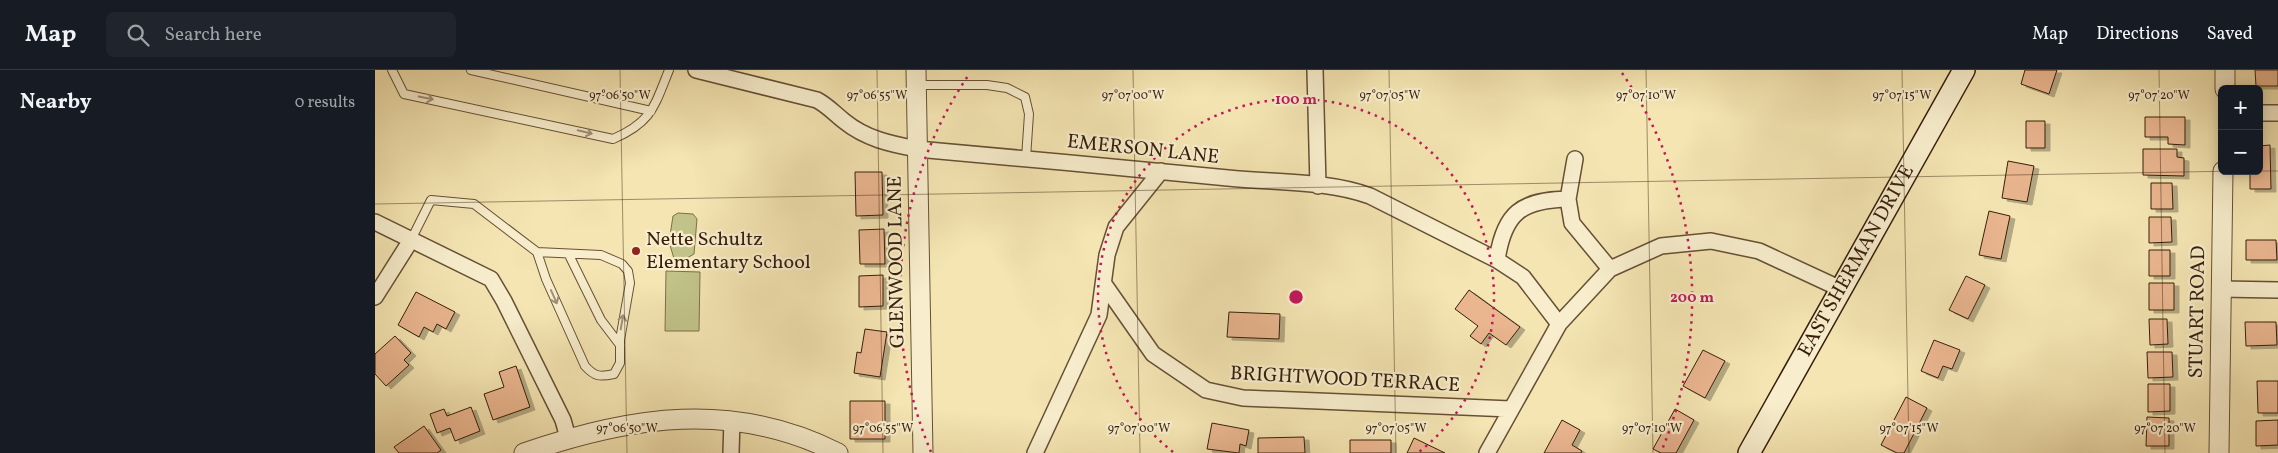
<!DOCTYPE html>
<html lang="en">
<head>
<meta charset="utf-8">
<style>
	body { margin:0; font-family:Vollkorn,serif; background:#20242c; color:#f1f3f6 }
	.controls { position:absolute; right:15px; top:15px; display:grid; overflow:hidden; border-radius:8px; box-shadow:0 2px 12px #0003 }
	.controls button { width:45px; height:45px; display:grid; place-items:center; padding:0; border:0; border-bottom:1px solid #363941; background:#171b24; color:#f1f3f6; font:25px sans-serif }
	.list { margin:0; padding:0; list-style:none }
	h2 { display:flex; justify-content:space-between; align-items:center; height:65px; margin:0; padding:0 20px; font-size:21px }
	h2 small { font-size:16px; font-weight:400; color:#9ea1a6 }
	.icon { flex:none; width:28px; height:28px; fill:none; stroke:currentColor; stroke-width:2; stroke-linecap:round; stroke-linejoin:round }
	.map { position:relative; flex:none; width:1903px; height:383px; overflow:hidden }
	header { display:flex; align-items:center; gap:30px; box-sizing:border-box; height:70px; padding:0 25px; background:#171b24; border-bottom:1px solid #363941 }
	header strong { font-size:24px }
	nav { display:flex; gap:28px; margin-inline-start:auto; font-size:18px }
	.search { width:350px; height:45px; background:#20242c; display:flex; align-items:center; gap:12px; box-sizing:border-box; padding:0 18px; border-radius:8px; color:#9ea1a6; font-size:19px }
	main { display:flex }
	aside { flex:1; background:#171b24 }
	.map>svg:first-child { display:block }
</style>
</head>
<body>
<header>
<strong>Map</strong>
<div class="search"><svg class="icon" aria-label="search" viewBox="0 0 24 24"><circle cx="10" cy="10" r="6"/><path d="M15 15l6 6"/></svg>Search here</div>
<nav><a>Map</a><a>Directions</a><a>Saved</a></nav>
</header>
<main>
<aside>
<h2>Nearby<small>0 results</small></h2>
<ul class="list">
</ul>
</aside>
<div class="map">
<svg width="1903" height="383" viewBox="0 0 1903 383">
	<defs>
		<filter id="shadow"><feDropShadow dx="5" dy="3" stdDeviation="0" flood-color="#0004"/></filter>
	</defs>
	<rect width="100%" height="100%" fill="#f4e5b2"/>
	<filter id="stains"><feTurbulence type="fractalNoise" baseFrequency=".004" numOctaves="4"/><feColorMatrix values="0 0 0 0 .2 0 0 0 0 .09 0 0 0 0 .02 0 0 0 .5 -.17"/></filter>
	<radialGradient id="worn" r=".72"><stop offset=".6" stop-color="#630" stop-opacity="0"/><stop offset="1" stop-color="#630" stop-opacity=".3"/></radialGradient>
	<path fill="#c1c388" stroke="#7c704a" d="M303,143L318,144L322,149L319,184L305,192H300L294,172L298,146Z
		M291,201L325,202L324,261H290Z"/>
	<path fill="#eab690" stroke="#361e0b" filter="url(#shadow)" d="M1650,0H1682L1674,24L1646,14Z
		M1880,0H1903V16H1881Z
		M1770,47H1810V75L1793,74V67H1770Z
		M1651,51H1670V78H1651Z
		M1895,75L1896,119H1875V101H1884V76Z
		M1768,79H1802V87L1809,88V106L1768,105Z
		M1633,91L1659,96L1652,132L1627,128Z
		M480,102H507L508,145L481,146Z
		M1776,113H1797L1798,139H1776Z
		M1614,141L1635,146L1626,189L1604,185Z
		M1774,147H1796L1797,172L1774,173Z
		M509,159L510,194H485L484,160Z
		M1871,170H1901L1902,190H1871Z
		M1774,180H1795V206H1774Z
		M508,205V236L484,237V206Z
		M1591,206L1610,215L1593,249L1574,240Z
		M1774,213H1799V240H1774Z
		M1094,220L1145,257L1131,275L1114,263L1106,274L1095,266L1103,256L1080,239Z
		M41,222L80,242L71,259L62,254L58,262L49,257L44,267L23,255Z
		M854,242L905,244L904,269L852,267Z
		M1774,249H1792L1793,274L1775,275Z
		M1870,252H1901L1902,275L1871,276Z
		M490,259L512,262L505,307L479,303L482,282L486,283Z
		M20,266L36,283L29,290L34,295L11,316L0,304V284Z
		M1559,270L1585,280L1577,299L1568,296L1563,308L1546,301Z
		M1328,280L1350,291L1330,328L1308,316Z
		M1772,282H1797L1798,307L1773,308Z
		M141,296L155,337L118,350L109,324L129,317L124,302Z
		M1882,311H1903V343H1883Z
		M1773,314H1795V341L1773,342Z
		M1531,327L1552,338L1529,383H1522L1506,375Z
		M475,331H510V369H475Z
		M96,337L105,361L80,371L75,358L62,363L55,344L69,339L72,346Z
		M1300,339L1319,350L1301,383H1286L1278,379Z
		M1772,347L1794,348V376H1771Z
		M1187,350L1205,360L1197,375L1207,381L1206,383H1169Z
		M1903,350V375L1881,376V351Z
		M837,353L874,360L871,376L865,374L864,383L832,379Z
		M49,356L66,380L62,383H24L19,377Z
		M929,367L930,383H883V368Z
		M1039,368L1070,383H1032Z
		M975,370H1016V383H975Z"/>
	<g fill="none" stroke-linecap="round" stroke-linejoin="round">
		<g stroke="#665035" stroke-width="10">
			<path id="service" d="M17,0L29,24L238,69C277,52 279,37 294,0
				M96,0L276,41
				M541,15H612L632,18L650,27L654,44L651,88
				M36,170L56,130L99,134L162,182L226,185L247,194L253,201L255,213L245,270V293L239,304C225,307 220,307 210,296L171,209L162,182
				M194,185L226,250L245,275"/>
		</g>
		<g stroke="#665035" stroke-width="18">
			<path id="minor" d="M321,0L442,30C453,36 459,43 469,51C491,69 516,74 542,79C646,88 749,98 853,108C900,113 951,110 995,126L1122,190L1148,207L1184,254
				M940,0L943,116
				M1884,43H1903
				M1200,89L1193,129L1197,153L1235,199
				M0,152L116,209L129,231L188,350L193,368
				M1122,190C1129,143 1146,130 1193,129
				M729,214L778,284L831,320L868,328L1136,339
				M1846,219L1903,220
				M0,227L36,170
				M356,383L357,350
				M660,383L724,245L732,185L741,157L786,101
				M1112,383L1184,254L1235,199L1286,176L1336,171L1384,181L1466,219"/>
		</g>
		<g stroke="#665035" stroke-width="21">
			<path id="tertiary" d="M541,0L548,383
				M1850,19V0
				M149,383C256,346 358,330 463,383
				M1844,383L1848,101"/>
		</g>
		<g stroke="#361e0b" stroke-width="24">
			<g id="secondary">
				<path id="s1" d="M1374,383L1589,0"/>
			</g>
		</g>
		<use href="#service" stroke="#f8eecd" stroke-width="8"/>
		<use href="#minor" stroke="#f8eecd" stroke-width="15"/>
		<use href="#tertiary" stroke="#f8eecd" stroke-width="19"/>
		<use href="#secondary" stroke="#f8eecd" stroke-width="21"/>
	</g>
	<defs><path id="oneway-shaft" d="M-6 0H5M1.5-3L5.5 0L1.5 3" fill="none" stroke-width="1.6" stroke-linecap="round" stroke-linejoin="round" transform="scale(1.25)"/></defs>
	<g stroke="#a19076">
		<use href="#oneway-shaft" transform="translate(51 28) rotate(12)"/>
		<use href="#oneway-shaft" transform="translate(210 62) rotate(14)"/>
		<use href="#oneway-shaft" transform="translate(179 227) rotate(66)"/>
		<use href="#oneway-shaft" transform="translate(247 252) rotate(-80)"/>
	</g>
	<path fill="none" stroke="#361e0b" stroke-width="1" stroke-opacity="0.45" d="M245,0L252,383M502,0L508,383M758,0L765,383M1014,0L1021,383M1271,0L1278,383M1527,0L1534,383M1784,0L1790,383M1884,101H1903M0,134L1863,101"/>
	<g fill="none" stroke="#c2185b" stroke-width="2.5" stroke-dasharray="2.5 5">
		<path d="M798 382A198 198 0 1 1 1044 382"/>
		<path d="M556 382A396 396 0 0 1 595 3M1247 3A396 396 0 0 1 1286 382"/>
	</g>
	<circle fill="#8f2418" stroke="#f8eecd" stroke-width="2" cx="261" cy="181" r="5"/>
	<g text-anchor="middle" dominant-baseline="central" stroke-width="4.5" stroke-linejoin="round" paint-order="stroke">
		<g font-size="20" fill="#361e0b" stroke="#f8eecd">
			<text transform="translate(768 80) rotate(6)">EMERSON LANE</text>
			<text transform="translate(522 192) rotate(-91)">GLENWOOD LANE</text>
			<text stroke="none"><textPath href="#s1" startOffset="220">EAST SHERMAN DRIVE</textPath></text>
			<text transform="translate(1823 242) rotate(-89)">STUART ROAD</text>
			<text transform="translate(970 310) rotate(3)">BRIGHTWOOD TERRACE</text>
		</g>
		<g font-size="20" fill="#361e0b" stroke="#f8eecd" text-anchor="start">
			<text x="271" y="170">Nette Schultz<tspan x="271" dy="23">Elementary School</tspan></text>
		</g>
	</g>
	<g font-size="12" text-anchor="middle" fill="#361e0b" stroke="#f8eecd" stroke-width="4.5" stroke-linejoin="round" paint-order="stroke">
		<text x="502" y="29">97°06'55"W</text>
		<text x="758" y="29">97°07'00"W</text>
		<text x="1527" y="29">97°07'15"W</text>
		<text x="1784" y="29">97°07'20"W</text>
		<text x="245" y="29">97°06'50"W</text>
		<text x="1015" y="29">97°07'05"W</text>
		<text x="1271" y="29">97°07'10"W</text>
		<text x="252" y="362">97°06'50"W</text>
		<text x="508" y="362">97°06'55"W</text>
		<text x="764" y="362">97°07'00"W</text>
		<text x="1021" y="362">97°07'05"W</text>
		<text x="1277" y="362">97°07'10"W</text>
		<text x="1534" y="362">97°07'15"W</text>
		<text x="1790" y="362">97°07'20"W</text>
	</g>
	<circle cx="921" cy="227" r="8" fill="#c2185b" stroke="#f8eecd" stroke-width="2.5"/>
	<g font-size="15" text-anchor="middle" font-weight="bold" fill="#c2185b" stroke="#f8eecd" stroke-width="4.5" stroke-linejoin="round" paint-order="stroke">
		<text x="921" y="34">100 m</text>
		<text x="1317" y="232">200 m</text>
	</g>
	<rect width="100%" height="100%" filter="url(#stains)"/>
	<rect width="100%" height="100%" fill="url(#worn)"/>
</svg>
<div class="controls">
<button>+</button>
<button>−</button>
</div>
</div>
</main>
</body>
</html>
